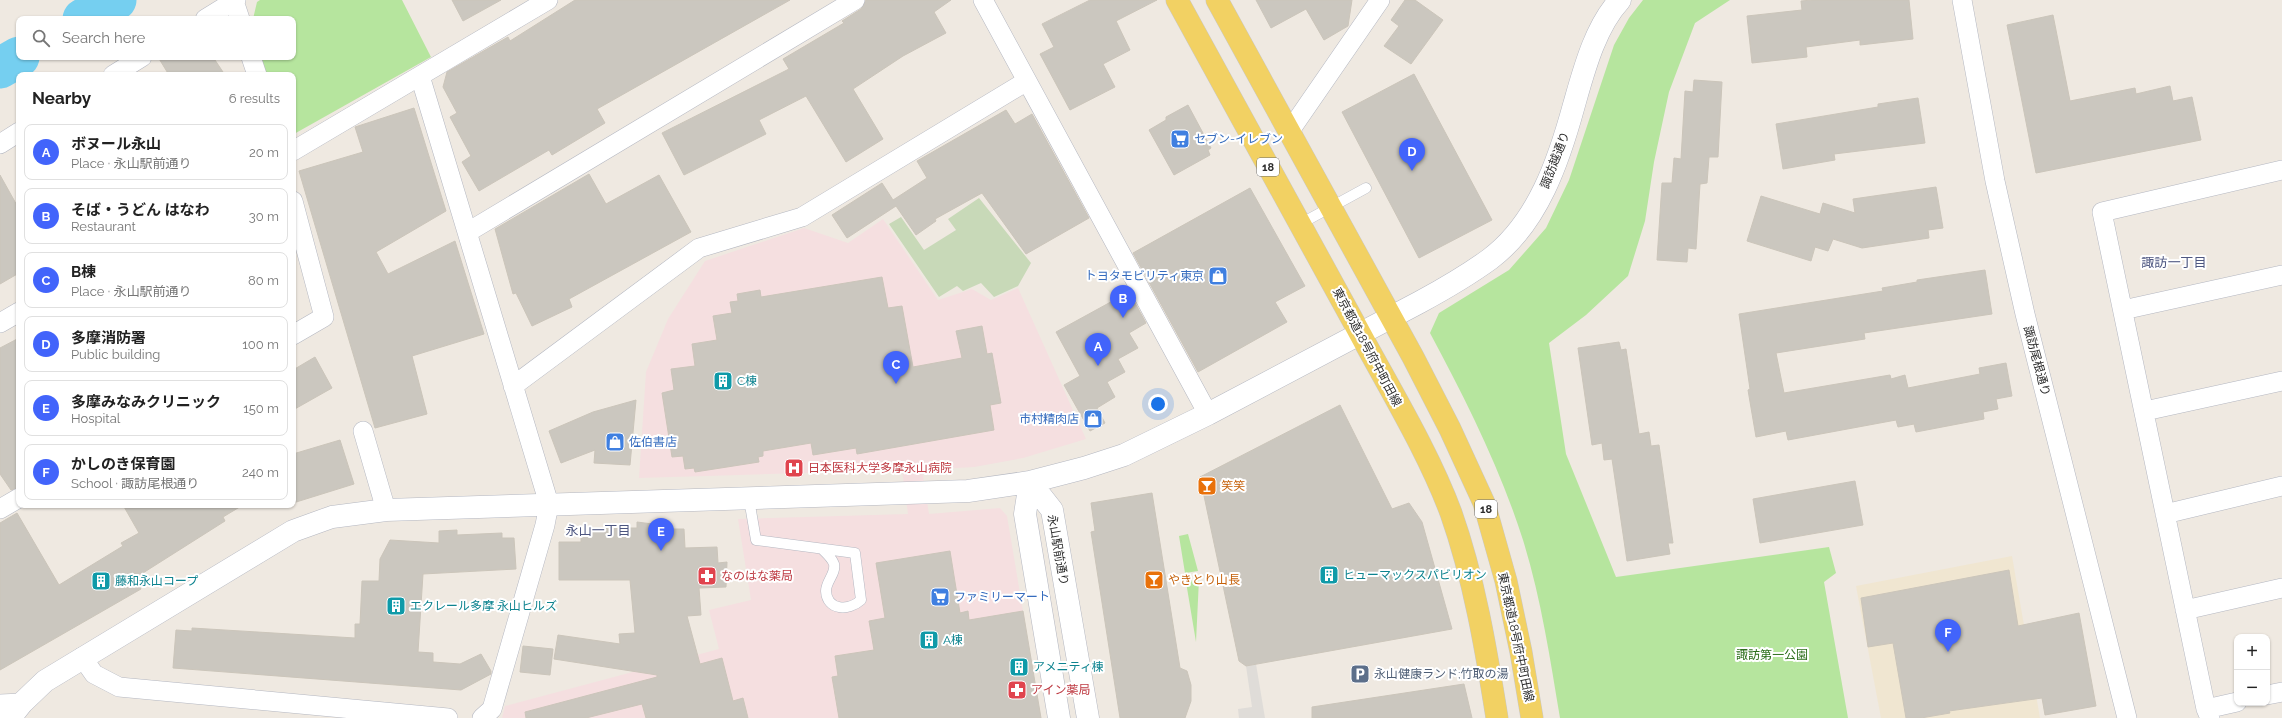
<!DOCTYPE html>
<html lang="en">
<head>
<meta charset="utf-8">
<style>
	body { margin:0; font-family:Raleway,"Noto Sans JP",sans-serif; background:#f6f6f6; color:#222 }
	.controls { position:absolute; right:12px; bottom:12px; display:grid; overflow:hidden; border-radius:8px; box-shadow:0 1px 3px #0004 }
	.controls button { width:36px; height:36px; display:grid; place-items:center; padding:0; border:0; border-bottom:1px solid #e0e0e0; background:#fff; color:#222; font:20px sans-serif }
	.you { position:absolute; left:1158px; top:404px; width:14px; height:14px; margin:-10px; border:3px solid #fff; border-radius:50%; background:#1a73e8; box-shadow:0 0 0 6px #1a73e833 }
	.badge { display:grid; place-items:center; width:26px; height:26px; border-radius:50%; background:#4264fb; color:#fff; font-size:13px; font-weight:700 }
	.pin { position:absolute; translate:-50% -33px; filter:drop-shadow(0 1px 2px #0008) }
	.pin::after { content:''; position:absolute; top:21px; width:14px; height:12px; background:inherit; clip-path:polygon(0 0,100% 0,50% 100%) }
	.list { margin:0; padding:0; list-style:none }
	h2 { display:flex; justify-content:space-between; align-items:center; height:52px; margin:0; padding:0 16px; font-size:17px }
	h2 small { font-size:13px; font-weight:400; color:#767676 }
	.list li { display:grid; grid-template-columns:26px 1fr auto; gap:12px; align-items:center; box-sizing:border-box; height:56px; margin:0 8px 8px; padding:0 8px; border:1px solid #e0e0e0; border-radius:8px }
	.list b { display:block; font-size:15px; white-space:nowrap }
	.list p { margin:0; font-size:13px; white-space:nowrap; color:#767676 }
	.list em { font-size:13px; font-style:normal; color:#767676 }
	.icon { flex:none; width:22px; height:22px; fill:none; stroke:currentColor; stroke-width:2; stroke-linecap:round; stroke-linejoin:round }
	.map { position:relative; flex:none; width:2282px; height:718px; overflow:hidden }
	.search { position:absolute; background:#fff; box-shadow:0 1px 3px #0004; left:16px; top:16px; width:280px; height:44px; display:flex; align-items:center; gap:10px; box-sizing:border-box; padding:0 14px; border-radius:8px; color:#767676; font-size:15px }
	.panel { position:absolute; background:#fff; box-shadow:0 1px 3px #0004; left:16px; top:72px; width:280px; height:436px; border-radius:8px }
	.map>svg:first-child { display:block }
</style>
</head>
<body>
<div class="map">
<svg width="2282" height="718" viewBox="0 0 2282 718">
	<rect width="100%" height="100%" fill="#efe9e1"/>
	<path fill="#f0e6d1" d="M2012,556L2040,718H1881L1856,586Z"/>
	<path fill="#f5dfe0" d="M883,219L938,300L972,289L991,300L1018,288L1086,439L1023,458L974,467L922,470L929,514L1000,508L1007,516L1041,718H502L505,706L719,649L709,610L751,600L738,519L908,514L902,470L639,478L646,372L668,319L705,261L804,228L848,243Z"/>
	<path fill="#b6e59e" d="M260,0H402L431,57L294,134L293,75H266L260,57H293V19H253L257,2Z
		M1643,0H1730L1695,23L1669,92L1654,162L1645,221L1628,276L1586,315L1549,343L1566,454L1616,577L1829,547L1836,573L1824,582L1848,718H1560C1550,658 1541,598 1523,540C1500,468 1466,400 1430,333L1439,313L1509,270L1546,228L1569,180L1614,45L1629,18Z
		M1188,534L1198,571L1185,573L1179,536Z
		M1199,579L1196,642L1186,582Z"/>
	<path fill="#c8d9b8" d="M979,198L1031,263L1018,286L994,297L981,283L963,291L957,286L939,297L889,224L901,217L924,250L956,230L948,219Z"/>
	<path fill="#dfdcd8" d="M1256,664L1265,718H1239L1238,709L1252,707L1246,666Z"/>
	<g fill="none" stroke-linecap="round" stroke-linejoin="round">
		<path stroke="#75cff0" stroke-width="41" d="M83,19L116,0
			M0,68L19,57"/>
	</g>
	<path fill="#cbc7bf" stroke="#cbc5ba" d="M452,0H501L463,21Z
		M575,0H790L597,109L605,123L552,155L549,150L479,191L462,162L471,156L450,117L457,113L443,87L447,72L508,37L510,41Z
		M866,0H951L934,12L946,33L903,56L853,89L883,139L846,162L806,96L759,120L766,134L684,175L662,133L789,69L783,59L844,23L842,21L861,9Z
		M1090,0H1157L1116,21L1130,50L1103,64L1115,87L1070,110L1040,54L1054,47L1042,24Z
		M1256,0H1352L1348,26L1324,40L1306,9L1271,28Z
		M1405,0H1415L1443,20L1411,64L1384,46L1399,26L1391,20Z
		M1812,0H1909L1913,39L1860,45V40L1806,47L1807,57L1752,63L1747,16L1802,10L1801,1Z
		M2053,15L2070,101L2135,88L2136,94L2170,86L2173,101L2192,97L2201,140L2036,173L2007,25Z
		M158,57H213L225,75H169Z
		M1414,74L1492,220L1419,258L1342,112Z
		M1694,80L1722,82L1718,157H1709L1707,183L1700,184L1696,249L1688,248L1687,262L1657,260L1662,183H1672L1674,158L1681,159L1685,91L1693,92Z
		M1918,98L1925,143L1834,154L1835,160L1783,169L1776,124L1878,107V104Z
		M1188,105L1211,148L1208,150L1210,155L1174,175L1149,130L1166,120V117Z
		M414,108L446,211L376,252L388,274L455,241L484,334L412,356L427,414L375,428L299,171L363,152L355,127Z
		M1006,110L1015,124L1032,114L1089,218L1026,254L982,193L935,219L936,221L916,235L896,206L847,238L832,215L882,183L893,200L927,178L917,161Z
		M589,174L606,204L659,175L691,232L569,299L572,307L532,326L516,293L513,294L495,229Z
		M0,175L19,209V273L0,284Z
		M1936,187L1943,228L1928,230L1929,238L1862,248L1833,239L1828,251L1815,247L1811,261L1747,241L1761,196L1820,214L1823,203L1855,213L1853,199Z
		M1250,188L1305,286L1275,302L1287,322L1198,372L1133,253Z
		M1985,270L1992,314L1864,333L1865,339L1776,353L1784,393L1890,375L1891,379L1905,375L1908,388L1980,374L1979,368L2006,363L2012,396L1996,399L1998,409L1983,412L1984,419L1916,432L1914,424L1898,427L1896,420L1788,440L1786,431L1756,437L1748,390L1750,389L1739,314L1883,291L1882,288L1917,282V280Z
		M882,277L888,308L902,306L913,367L962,358L956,331L982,326L987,354L992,353L1001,403L990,405L994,430L857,454L856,448L813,455L811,443L763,451V456L758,457L759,462L695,472L694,468L685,469L683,456L672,457L662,393L674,390L671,369L695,366L692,344L717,340L713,316L732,313L730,302L738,301L737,294L760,290L761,297Z
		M1129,292L1146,323L1129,333L1138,348L1118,359L1125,372L1107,382L1115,397L1097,408L1105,423L1090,431L1064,385L1080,376L1056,332Z
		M19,338V487L11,490L0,474V348Z
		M1619,342L1621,350L1626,349L1639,434L1649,432L1651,446L1659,445L1673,543H1668L1670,554L1627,561L1612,459L1604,460L1602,443L1592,445L1578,348Z
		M315,357L332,388L293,410V370Z
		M636,400L630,465L594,463L595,450L561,463L549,431L593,412Z
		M1340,405L1392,509L1409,503L1422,522L1452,629L1246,666L1239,661L1200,477Z
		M340,440L354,484L293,503V454Z
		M1855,481L1863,525L1760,543L1753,499Z
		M1152,493L1180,668L1187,671L1191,685V701L1185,718H1120L1091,532L1095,531L1091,503Z
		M123,505H243L223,517L225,521L135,578L141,589L0,670V523L17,513L59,585L123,546L121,543L139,533Z
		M637,522L660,525L673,529H684L685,548L717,547L718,563L727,562L726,587L699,588L701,615L687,616L700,664L722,658L733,701L743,698L748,718H646L642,704L586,718H526L525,712L657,677V675L554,659L558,635L620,644L619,634L635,633L630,580H559V542H581V528H637Z
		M457,530V535L502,533V538H514L516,569L423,574L418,652L433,653V662L460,664L481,654L491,671V674L461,690L173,668L176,630L192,631V628L355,638V624H360L362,581H379L380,559L390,540L439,543V531Z
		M950,551L960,613L968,611L969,620L1023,611L1041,718H839L832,677L838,676L835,656L874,650L869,621L885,618L876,563Z
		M2009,570L2018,626L2079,613L2096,706L2045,715L2042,698L1949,711L1950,713L1921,718H1906L1893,643L1868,647L1861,598Z
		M523,646L553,649L550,675L520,672Z
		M1464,684L1472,718H1312V707Z"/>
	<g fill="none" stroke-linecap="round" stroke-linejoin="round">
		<g stroke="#b4b7c1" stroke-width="11">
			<path id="service" d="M1300,224L1366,188
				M749,499L756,540L855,553L861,600C849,611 827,611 826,591C826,581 836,574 834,564C832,558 827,554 822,549"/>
		</g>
		<g stroke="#b4b7c1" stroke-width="20">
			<path id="minor" d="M983,0L1208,414
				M1962,0L1995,181L2025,314L2127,718
				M234,1L240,19
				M205,19L236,0
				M251,57L257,75
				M113,75L142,57
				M420,76L549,504L545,525L492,709L482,718
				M1289,132L1380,0
				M0,144L19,132
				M293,151L548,0
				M293,201L324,317L293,335
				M468,232L855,0
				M2123,310L2282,275
				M0,323L19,312
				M513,386L699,248L802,217L1027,81
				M2145,411L2282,381
				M363,431L386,510
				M0,509L19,498
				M2165,514L2282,486
				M2185,610L2282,588
				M82,657L94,674L119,687L448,718
				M2267,695L2282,692
				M0,704L22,703
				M2206,709L2237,702
				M2210,718L2206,709L2102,212L2282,170"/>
		</g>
		<g stroke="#b4b7c1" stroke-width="23">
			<path id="tertiary" d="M1030,482L1052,510L1088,718
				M1030,482L1025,514L1059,718
				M10,718L22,703L45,681L293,531L332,517L386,510L968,491L1030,482L1084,468L1124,455L1208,414L1420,302C1444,289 1468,275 1490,259C1538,223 1559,160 1574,105C1584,70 1595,27 1620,0"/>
		</g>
		<g stroke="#c9c9c9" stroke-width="23">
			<path id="primary" d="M1177,0C1237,109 1297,218 1357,328C1388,386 1428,451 1451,513C1474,578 1486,649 1497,718
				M1217,0L1413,357L1450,429L1484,503L1506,581L1521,652L1532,718"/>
		</g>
		<use href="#service" stroke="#fff" stroke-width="10"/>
		<use href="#minor" stroke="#fff" stroke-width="19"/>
		<use href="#tertiary" stroke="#fff" stroke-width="22"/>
		<use href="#primary" stroke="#f2d163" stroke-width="22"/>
	</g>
	<defs>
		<g id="supermarket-square" transform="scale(1)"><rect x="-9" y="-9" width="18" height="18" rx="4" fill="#3f7fe0" stroke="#fff"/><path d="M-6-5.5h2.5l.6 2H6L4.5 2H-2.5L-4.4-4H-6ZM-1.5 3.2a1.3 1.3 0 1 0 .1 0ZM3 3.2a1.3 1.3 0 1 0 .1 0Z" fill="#fff"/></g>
		<g id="shop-square" transform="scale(1)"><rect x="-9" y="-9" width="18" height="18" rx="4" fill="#3f7fe0" stroke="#fff"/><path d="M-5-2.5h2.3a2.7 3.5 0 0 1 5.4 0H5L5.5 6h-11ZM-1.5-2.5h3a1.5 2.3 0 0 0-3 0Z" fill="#fff"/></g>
		<g id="building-square" transform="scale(1)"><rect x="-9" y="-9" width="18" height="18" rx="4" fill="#0f9aa8" stroke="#fff"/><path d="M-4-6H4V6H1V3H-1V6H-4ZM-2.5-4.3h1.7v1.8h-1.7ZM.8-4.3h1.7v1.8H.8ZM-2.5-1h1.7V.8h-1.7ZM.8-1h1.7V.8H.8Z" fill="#fff"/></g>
		<g id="hospital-square" transform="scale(1)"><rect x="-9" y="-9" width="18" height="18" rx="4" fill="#e0444e" stroke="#fff"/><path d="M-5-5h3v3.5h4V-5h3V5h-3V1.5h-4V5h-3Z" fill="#fff"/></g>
		<g id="bar-square" transform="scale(1)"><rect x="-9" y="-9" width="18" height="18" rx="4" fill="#e8710a" stroke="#fff"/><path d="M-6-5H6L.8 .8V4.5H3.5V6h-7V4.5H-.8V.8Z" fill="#fff"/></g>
		<g id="pharmacy-square" transform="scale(1)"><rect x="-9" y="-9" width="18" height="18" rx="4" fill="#e0444e" stroke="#fff"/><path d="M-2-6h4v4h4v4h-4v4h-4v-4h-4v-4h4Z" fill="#fff"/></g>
		<g id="parking-square" transform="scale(1)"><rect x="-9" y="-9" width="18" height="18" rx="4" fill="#5c6f8a" stroke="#fff"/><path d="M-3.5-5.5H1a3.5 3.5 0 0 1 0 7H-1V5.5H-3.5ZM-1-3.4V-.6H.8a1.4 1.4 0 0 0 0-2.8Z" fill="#fff"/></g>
	</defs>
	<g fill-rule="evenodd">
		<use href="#supermarket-square" x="1180" y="139"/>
		<use href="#shop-square" x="1218" y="276"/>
		<use href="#building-square" x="723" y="381"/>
		<use href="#shop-square" x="1093" y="419"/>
		<use href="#shop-square" x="615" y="442"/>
		<use href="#hospital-square" x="794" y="468"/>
		<use href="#bar-square" x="1207" y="486"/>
		<use href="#building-square" x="1329" y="575"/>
		<use href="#pharmacy-square" x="707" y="576"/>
		<use href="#bar-square" x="1154" y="580"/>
		<use href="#building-square" x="101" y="581"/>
		<use href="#supermarket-square" x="940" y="597"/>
		<use href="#building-square" x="396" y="606"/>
		<use href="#building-square" x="929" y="640"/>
		<use href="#building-square" x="1019" y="667"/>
		<use href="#parking-square" x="1360" y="674"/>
		<use href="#pharmacy-square" x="1017" y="690"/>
	</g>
	<g text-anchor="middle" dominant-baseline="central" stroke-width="4" stroke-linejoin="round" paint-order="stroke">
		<g fill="#fff" stroke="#6d6d6d" stroke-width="1">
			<rect x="1257" y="158" width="22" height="18" rx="3"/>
			<rect x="1475" y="500" width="22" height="18" rx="3"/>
		</g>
		<g font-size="11" font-weight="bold" fill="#2e2e2e">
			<text x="1268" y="167">18</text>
			<text x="1486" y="509">18</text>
		</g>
		<g font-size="12" fill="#366cbe" stroke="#fff" text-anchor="start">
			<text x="1194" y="139">セブン-イレブン</text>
			<text x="1204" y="276" text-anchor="end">トヨタモビリティ東京</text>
			<text x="1079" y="419" text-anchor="end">市村精肉店</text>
			<text x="629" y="442">佐伯書店</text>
			<text x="954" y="597">ファミリーマート</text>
		</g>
		<g font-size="12" fill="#2e2e2e" stroke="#fff">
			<text transform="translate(1555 160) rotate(-69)">諏訪越通り</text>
			<text transform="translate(1367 347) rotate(62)">東京都道18号府中町田線</text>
			<text transform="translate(2037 361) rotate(75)">諏訪尾根通り</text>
			<text transform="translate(1058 550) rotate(80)">永山駅前通り</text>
			<text transform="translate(1516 637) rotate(78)">東京都道18号府中町田線</text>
		</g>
		<g font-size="12" fill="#0d838f" stroke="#fff" text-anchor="start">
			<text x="737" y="381">C棟</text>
			<text x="1343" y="575">ヒューマックスパビリオン</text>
			<text x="115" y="581">藤和永山コープ</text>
			<text x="410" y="606">エクレール多摩 永山ヒルズ</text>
			<text x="943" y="640">A棟</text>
			<text x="1033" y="667">アメニティ棟</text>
		</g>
		<g font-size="12" fill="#be3a42" stroke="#fff" text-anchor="start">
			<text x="808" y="468">日本医科大学多摩永山病院</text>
			<text x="721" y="576">なのはな薬局</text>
			<text x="1031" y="690">アイン薬局</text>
		</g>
		<g font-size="12" fill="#c56008" stroke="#fff" text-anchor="start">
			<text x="1221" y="486">笑笑</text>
			<text x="1168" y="580">やきとり山長</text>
		</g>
		<g font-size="12" fill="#2c6e1b" stroke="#fff">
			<text x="1772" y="655">諏訪第一公園</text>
		</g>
		<g font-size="12" fill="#4e5e75" stroke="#fff" text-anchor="start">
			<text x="1374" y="674">永山健康ランド;竹取の湯</text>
		</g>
		<g font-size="13" fill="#4d5680" stroke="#fff">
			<text x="2174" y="262">諏訪一丁目</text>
			<text x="598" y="530">永山一丁目</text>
		</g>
	</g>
</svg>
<div class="controls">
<button>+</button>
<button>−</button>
</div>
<div class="you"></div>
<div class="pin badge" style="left:1098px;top:366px">A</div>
<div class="pin badge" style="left:1123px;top:318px">B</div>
<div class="pin badge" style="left:896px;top:384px">C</div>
<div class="pin badge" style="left:1412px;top:171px">D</div>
<div class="pin badge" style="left:661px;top:551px">E</div>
<div class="pin badge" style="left:1948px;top:652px">F</div>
<div class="search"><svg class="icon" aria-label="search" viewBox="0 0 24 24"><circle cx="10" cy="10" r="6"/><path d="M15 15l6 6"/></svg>Search here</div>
<section class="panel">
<h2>Nearby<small>6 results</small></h2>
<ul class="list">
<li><span class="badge">A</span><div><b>ボヌール永山</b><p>Place · 永山駅前通り</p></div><em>20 m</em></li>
<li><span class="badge">B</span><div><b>そば・うどん はなわ</b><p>Restaurant</p></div><em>30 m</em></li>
<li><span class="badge">C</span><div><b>B棟</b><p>Place · 永山駅前通り</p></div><em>80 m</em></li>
<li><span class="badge">D</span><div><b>多摩消防署</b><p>Public building</p></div><em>100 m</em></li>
<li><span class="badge">E</span><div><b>多摩みなみクリニック</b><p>Hospital</p></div><em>150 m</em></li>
<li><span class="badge">F</span><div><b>かしのき保育園</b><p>School · 諏訪尾根通り</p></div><em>240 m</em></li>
</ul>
</section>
</div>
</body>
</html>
